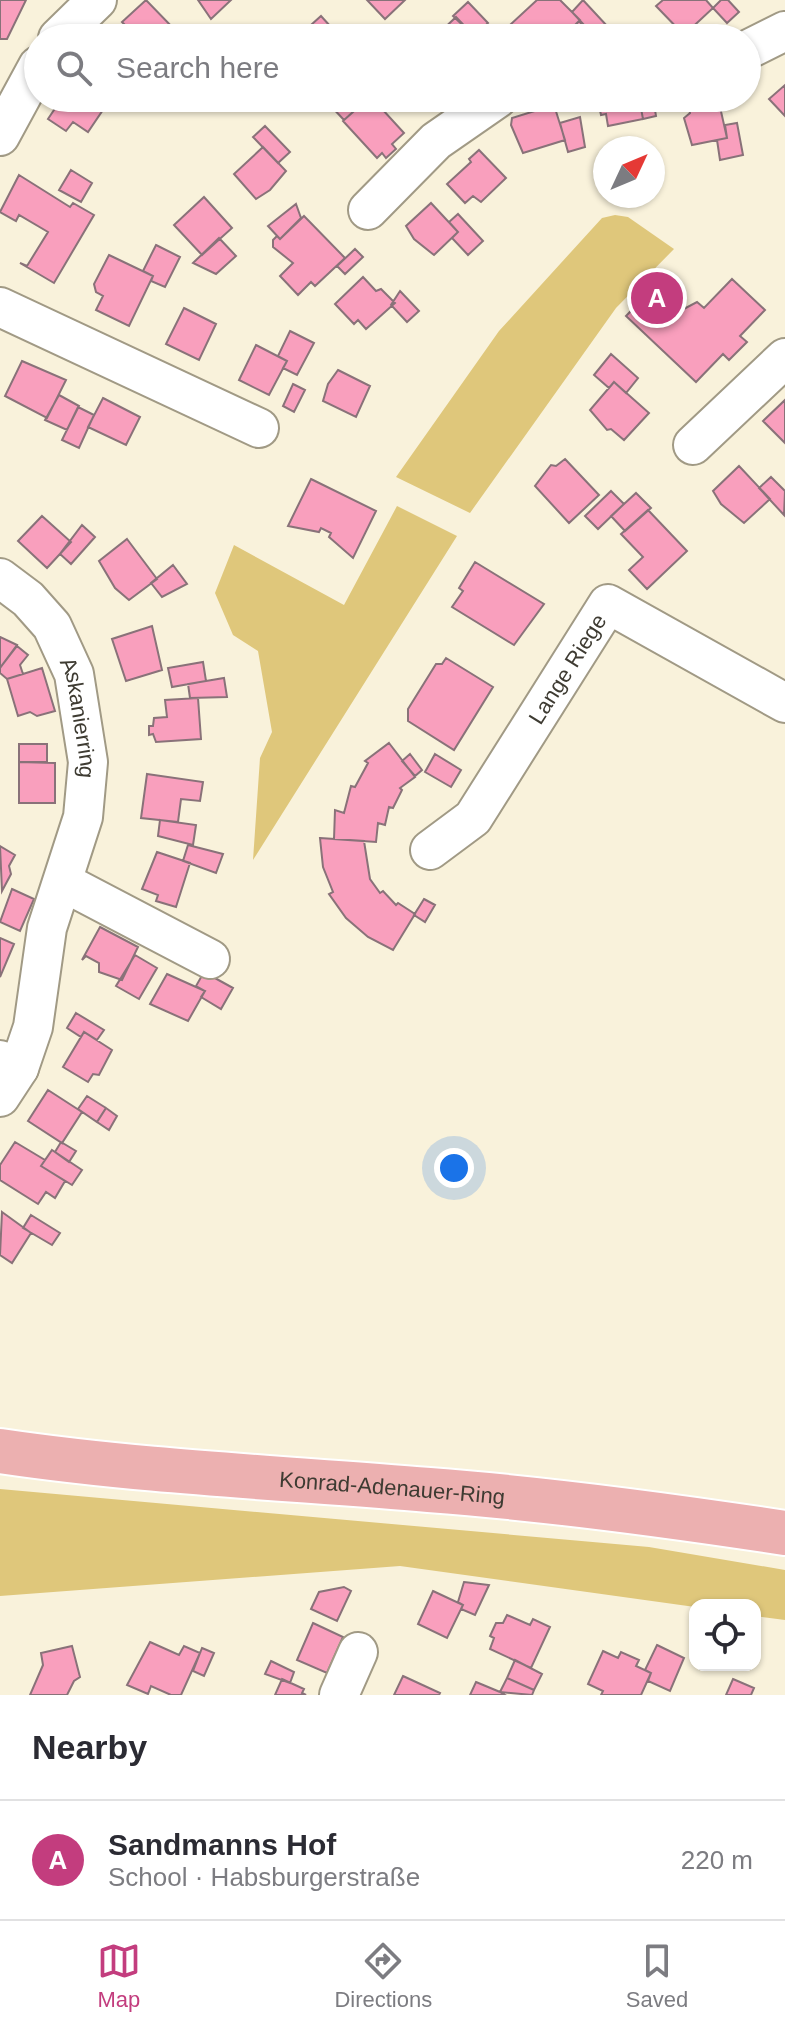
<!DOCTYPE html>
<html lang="en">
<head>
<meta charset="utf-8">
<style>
	body { margin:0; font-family:Helvetica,sans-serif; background:#f7f7f7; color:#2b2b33 }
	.controls { position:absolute; right:24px; bottom:24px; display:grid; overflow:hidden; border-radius:16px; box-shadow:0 2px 6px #0004 }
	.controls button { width:72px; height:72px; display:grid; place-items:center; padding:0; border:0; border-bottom:2px solid #e1e1e2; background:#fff; color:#2b2b33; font:40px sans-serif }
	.compass { position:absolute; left:593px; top:136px; width:72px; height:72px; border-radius:50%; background:#fff; box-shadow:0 2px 6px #0004; rotate:46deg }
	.you { position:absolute; left:454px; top:1168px; width:28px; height:28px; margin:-20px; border:6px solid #fff; border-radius:50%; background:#1a73e8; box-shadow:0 0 0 12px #1a73e833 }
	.badge { display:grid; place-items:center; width:52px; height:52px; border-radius:50%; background:#c33d7e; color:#fff; font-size:26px; font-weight:700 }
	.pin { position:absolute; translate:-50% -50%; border:4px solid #fff; box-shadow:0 2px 8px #0006 }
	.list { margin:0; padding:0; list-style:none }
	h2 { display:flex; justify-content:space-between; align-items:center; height:104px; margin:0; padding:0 32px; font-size:34px }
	h2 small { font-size:26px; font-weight:400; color:#7c7c81 }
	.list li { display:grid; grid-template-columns:52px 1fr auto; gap:24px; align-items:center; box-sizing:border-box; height:120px; padding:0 32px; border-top:2px solid #e1e1e2 }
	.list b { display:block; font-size:30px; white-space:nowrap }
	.list p { margin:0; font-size:26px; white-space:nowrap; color:#7c7c81 }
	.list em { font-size:26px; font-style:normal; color:#7c7c81 }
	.icon { flex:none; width:44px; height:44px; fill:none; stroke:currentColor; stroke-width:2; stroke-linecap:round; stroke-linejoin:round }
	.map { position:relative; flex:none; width:785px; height:1695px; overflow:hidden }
	.search { position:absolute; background:#fff; box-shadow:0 2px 6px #0004; left:24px; right:24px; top:24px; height:88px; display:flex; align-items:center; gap:20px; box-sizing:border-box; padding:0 28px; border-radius:44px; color:#7c7c81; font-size:30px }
	.sheet { height:224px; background:#fff }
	nav { display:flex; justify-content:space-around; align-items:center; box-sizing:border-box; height:112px; border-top:2px solid #e1e1e2; background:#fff; font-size:22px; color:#7c7c81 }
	nav a { display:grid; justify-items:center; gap:4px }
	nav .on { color:#c33d7e }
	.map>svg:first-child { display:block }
</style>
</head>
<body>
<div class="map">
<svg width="785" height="1695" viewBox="0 0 785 1695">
	<rect width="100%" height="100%" fill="#f9f2db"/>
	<path fill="#dfc77b" d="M615,215L628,217L674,249L616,308L470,513L396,477L499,331L602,218Z
		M397,506L457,536L253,860L260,758L272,732L258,651L233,635L215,593L234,545L344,605Z
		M0,1489L649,1547L785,1570V1620L755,1616V1605L695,1607L400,1566L0,1596Z"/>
	<path fill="#f99fbd" stroke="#897279" stroke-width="2" d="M0,0H26L7,39H0Z
		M146,0L177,32L171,38H138L122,22Z
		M198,0H231L211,19Z
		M367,0H405L385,19Z
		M537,0H560L580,20L564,38H524L511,24Z
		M583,0L608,27L596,38L572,12Z
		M663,0H706L713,8L684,35L656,6Z
		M721,0H728L739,12L727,23L713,8Z
		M468,2L488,23L474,36L453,16Z
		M321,16L341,38H306L302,33Z
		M456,17L476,38H436L435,37Z
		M579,21L594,38H578L570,30Z
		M785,85V116L769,99Z
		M62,98H111L88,132L73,122L66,131L48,119Z
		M333,98H356L362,104L344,120L328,103Z
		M368,98H372L404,133L392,144L396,149L386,158L382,153L377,158L343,121Z
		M602,98H639L643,119L608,126L606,114L601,115L598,101Z
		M639,98H653L656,116L643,119Z
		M687,98H718L727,138L692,145L684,118L690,113Z
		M554,105L565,140L523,153L511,125L512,118Z
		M580,117L585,147L568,152L560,123Z
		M737,123L743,155L720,160L717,140L727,138L725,125Z
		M265,126L290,152L278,163L253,137Z
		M263,147L286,171L270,190L256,199L234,174Z
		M479,150L506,178L481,202L473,196L465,203L447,184L471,162L469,159Z
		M71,170L92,183L81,202L59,190Z
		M19,175L70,207L73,203L94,215L54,283L20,263L27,266L48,232L19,215L16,221L0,212Z
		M204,197L232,228L202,255L174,225Z
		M431,203L458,232L434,255L414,239L406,226Z
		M296,204L301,218L280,239L268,226Z
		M458,214L483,241L468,255L452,238L458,232L449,222Z
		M304,216L345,258L315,286L311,282L298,295L280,276L293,263L273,247V240L277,236L280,239Z
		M219,238L236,256L216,274L193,263Z
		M156,245L180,257L165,287L151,281L153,276L143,271Z
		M355,249L363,257L345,274L337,266Z
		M109,255L153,276L129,326L96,310L103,296L96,292L94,284Z
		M363,277L376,291L381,289L395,303L366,329L358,320L354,324L335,304Z
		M732,279L765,310L740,336L747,342L729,360L723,354L696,382L626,316L656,285L682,310L697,302L704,308Z
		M400,291L419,311L407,322L391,305Z
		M184,308L216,324L199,360L166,344Z
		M290,331L314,343L297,375L283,368L287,361L278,356Z
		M256,345L287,361L269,395L239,380Z
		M611,354L638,378L626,393L614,382L609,388L594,375Z
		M22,361L66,380L47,418L5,396Z
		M338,370L370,386L356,417L323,401L328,384Z
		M614,382L649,413L624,440L611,429L607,430L590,410Z
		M293,384L305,390L294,412L283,406Z
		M59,395L79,406L67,430L45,420Z
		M103,398L140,417L126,445L88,427Z
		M785,400V443L763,421Z
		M78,407L94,415L79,448L62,440Z
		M565,459L599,495L569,523L535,486L551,465L556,466Z
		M739,466L770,499L744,523L721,504L713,491Z
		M771,477L785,491L784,515L759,488Z
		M311,479L376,511L353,558L329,537L331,533L321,528L319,532L288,526Z
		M611,491L624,504L598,529L585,516Z
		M636,493L651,508L625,531L611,516Z
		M648,510L687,551L647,589L629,570L643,557L621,534Z
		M42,516L71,542L47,568L18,541Z
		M82,525L95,537L71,564L60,554Z
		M127,539L157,579L129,600L115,588L99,561Z
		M475,562L544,604L514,645L452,607L463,591L459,588Z
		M173,565L187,584L162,597L151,583Z
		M152,626L162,670L126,681L112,639Z
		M0,637L17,645L0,668Z
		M17,646L28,655L20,665L23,674L7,679L0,673V668Z
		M446,658L493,687L454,750L408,721V709L436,664H442Z
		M203,662L206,681L172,687L168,668Z
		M42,668L55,711L37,716L30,712L18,716L7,679Z
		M224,678L227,697L190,698L188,684Z
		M198,698L201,739L156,742L153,734L149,735V726H153L154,718L167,717L165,700Z
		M389,743L415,777L400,788L402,790L393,808L389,807L385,825L378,823L376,842L334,839L335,810L344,813L351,786L355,787L368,763L365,761Z
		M19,744H47V762H19Z
		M410,754L422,770L415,776L402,761Z
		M435,754L461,770L451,787L425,772Z
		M19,762L55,763V803H19Z
		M147,774L203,782L200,801L181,799L178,822L141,818Z
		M160,820L196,825L193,845L158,836Z
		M320,838L364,841L370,879L380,893L383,891L396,905L398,903L415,914L393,950L368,937L346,918L329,894L333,892L323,867Z
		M188,845L223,854L216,873L183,861Z
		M0,846L15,855L9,866L11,874L2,891Z
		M157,852L190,863L176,907L156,901L158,895L142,889Z
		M12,889L34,899L20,931L0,922Z
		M424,899L435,905L425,922L414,915Z
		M100,927L138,947L122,980L99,972V963L86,956L82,960Z
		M0,938L14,944L0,977Z
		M135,955L157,968L139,999L116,986Z
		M204,972L233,988L221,1009L201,997L205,991L196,986Z
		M167,974L205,991L188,1021L150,1004Z
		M76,1013L104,1030L97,1040L84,1032L81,1037L67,1028Z
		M84,1032L112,1050L99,1075L93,1074L88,1082L63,1067Z
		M48,1090L82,1112L62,1143L28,1121Z
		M87,1096L106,1108L97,1122L78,1109Z
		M106,1108L117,1116L109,1130L97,1122Z
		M15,1142L45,1160L41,1166L65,1181L55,1198L46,1192L38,1204L0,1180V1165Z
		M61,1142L76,1151L69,1162L55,1152Z
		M52,1150L82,1170L72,1185L41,1166Z
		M2,1212L31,1233L12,1263L0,1255Z
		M31,1215L60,1233L52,1245L23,1228Z
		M464,1582L489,1585L475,1615L461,1609L463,1605L458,1602Z
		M344,1587L351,1591L337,1621L311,1609L319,1592Z
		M433,1591L463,1605L447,1638L418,1624Z
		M507,1615L530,1625L533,1619L550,1627L531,1668L490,1649L494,1638L490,1636L496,1623H503Z
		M313,1623L343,1637L327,1673L297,1660Z
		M150,1642L179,1655L184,1646L200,1653L181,1695H171L151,1686L148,1694L127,1685Z
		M657,1645L684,1658L670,1691L648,1681L651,1673L645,1670Z
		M72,1646L80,1677L74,1681L67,1695H30L43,1665L41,1653Z
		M202,1648L214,1653L204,1676L193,1671Z
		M603,1651L618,1658L621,1652L639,1660L636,1666L651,1673L641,1695H601L603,1691L588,1684Z
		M515,1660L542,1674L534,1690L507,1678Z
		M271,1661L294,1672L290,1683L265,1674Z
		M403,1676L440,1693L439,1695H394Z
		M507,1678L534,1690L532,1695L500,1692Z
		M282,1679L304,1689L302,1693L306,1695H275Z
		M733,1679L754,1688L751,1695H726Z
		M476,1682L500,1692L505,1695H470Z"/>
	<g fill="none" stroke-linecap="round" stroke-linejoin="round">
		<g stroke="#a19a85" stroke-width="42">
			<g id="minor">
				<path d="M58,38L97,0"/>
				<path d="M747,50L785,31"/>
				<path d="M0,136L38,66"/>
				<path d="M368,210L436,141L498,98"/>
				<path d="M0,307L259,428"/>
				<path d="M693,445L785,358"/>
				<path id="s1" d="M0,578L28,599L52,626L74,674L88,762L83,817L47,928L33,1027L19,1068L0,1060"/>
				<path id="s2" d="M430,850L473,818L608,604L785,703"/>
				<path d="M63,882L210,959"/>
				<path d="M0,1097L19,1068"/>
				<path d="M339,1695L358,1652"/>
			</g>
		</g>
		<g stroke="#fff" stroke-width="48">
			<g id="major">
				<path id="s3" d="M0,1451C142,1472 286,1478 429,1490C548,1499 667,1515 785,1533"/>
			</g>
		</g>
		<use href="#minor" stroke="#fff" stroke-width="38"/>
		<use href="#major" stroke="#ecb0b0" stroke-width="44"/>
	</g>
	<g text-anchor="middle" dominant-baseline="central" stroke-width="6" stroke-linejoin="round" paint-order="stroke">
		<g font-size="22" fill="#3e3b32" stroke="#f9f2db">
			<text stroke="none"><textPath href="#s2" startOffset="230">Lange Riege</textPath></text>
			<text stroke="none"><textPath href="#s1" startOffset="168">Askanierring</textPath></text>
			<text stroke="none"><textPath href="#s3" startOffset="394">Konrad-Adenauer-Ring</textPath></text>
		</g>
	</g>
</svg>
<div class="controls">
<button><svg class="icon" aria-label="locate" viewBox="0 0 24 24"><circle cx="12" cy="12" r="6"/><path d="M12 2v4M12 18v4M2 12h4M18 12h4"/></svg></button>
</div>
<svg class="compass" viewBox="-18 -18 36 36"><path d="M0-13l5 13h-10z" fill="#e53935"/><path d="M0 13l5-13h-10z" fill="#7c7c81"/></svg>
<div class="you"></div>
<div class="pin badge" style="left:657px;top:298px">A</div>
<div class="search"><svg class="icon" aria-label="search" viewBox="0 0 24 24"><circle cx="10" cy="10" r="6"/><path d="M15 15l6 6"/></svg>Search here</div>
</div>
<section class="sheet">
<h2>Nearby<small></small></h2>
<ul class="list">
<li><span class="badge">A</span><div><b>Sandmanns Hof</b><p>School · Habsburgerstraße</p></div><em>220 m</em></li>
</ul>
</section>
<nav>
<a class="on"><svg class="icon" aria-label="map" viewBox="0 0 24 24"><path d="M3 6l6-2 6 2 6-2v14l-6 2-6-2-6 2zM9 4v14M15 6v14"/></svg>Map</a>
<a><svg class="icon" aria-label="directions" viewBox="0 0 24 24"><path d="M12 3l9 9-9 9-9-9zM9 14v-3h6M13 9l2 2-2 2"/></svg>Directions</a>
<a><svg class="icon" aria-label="saved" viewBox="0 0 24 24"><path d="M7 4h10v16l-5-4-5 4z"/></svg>Saved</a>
</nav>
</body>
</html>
